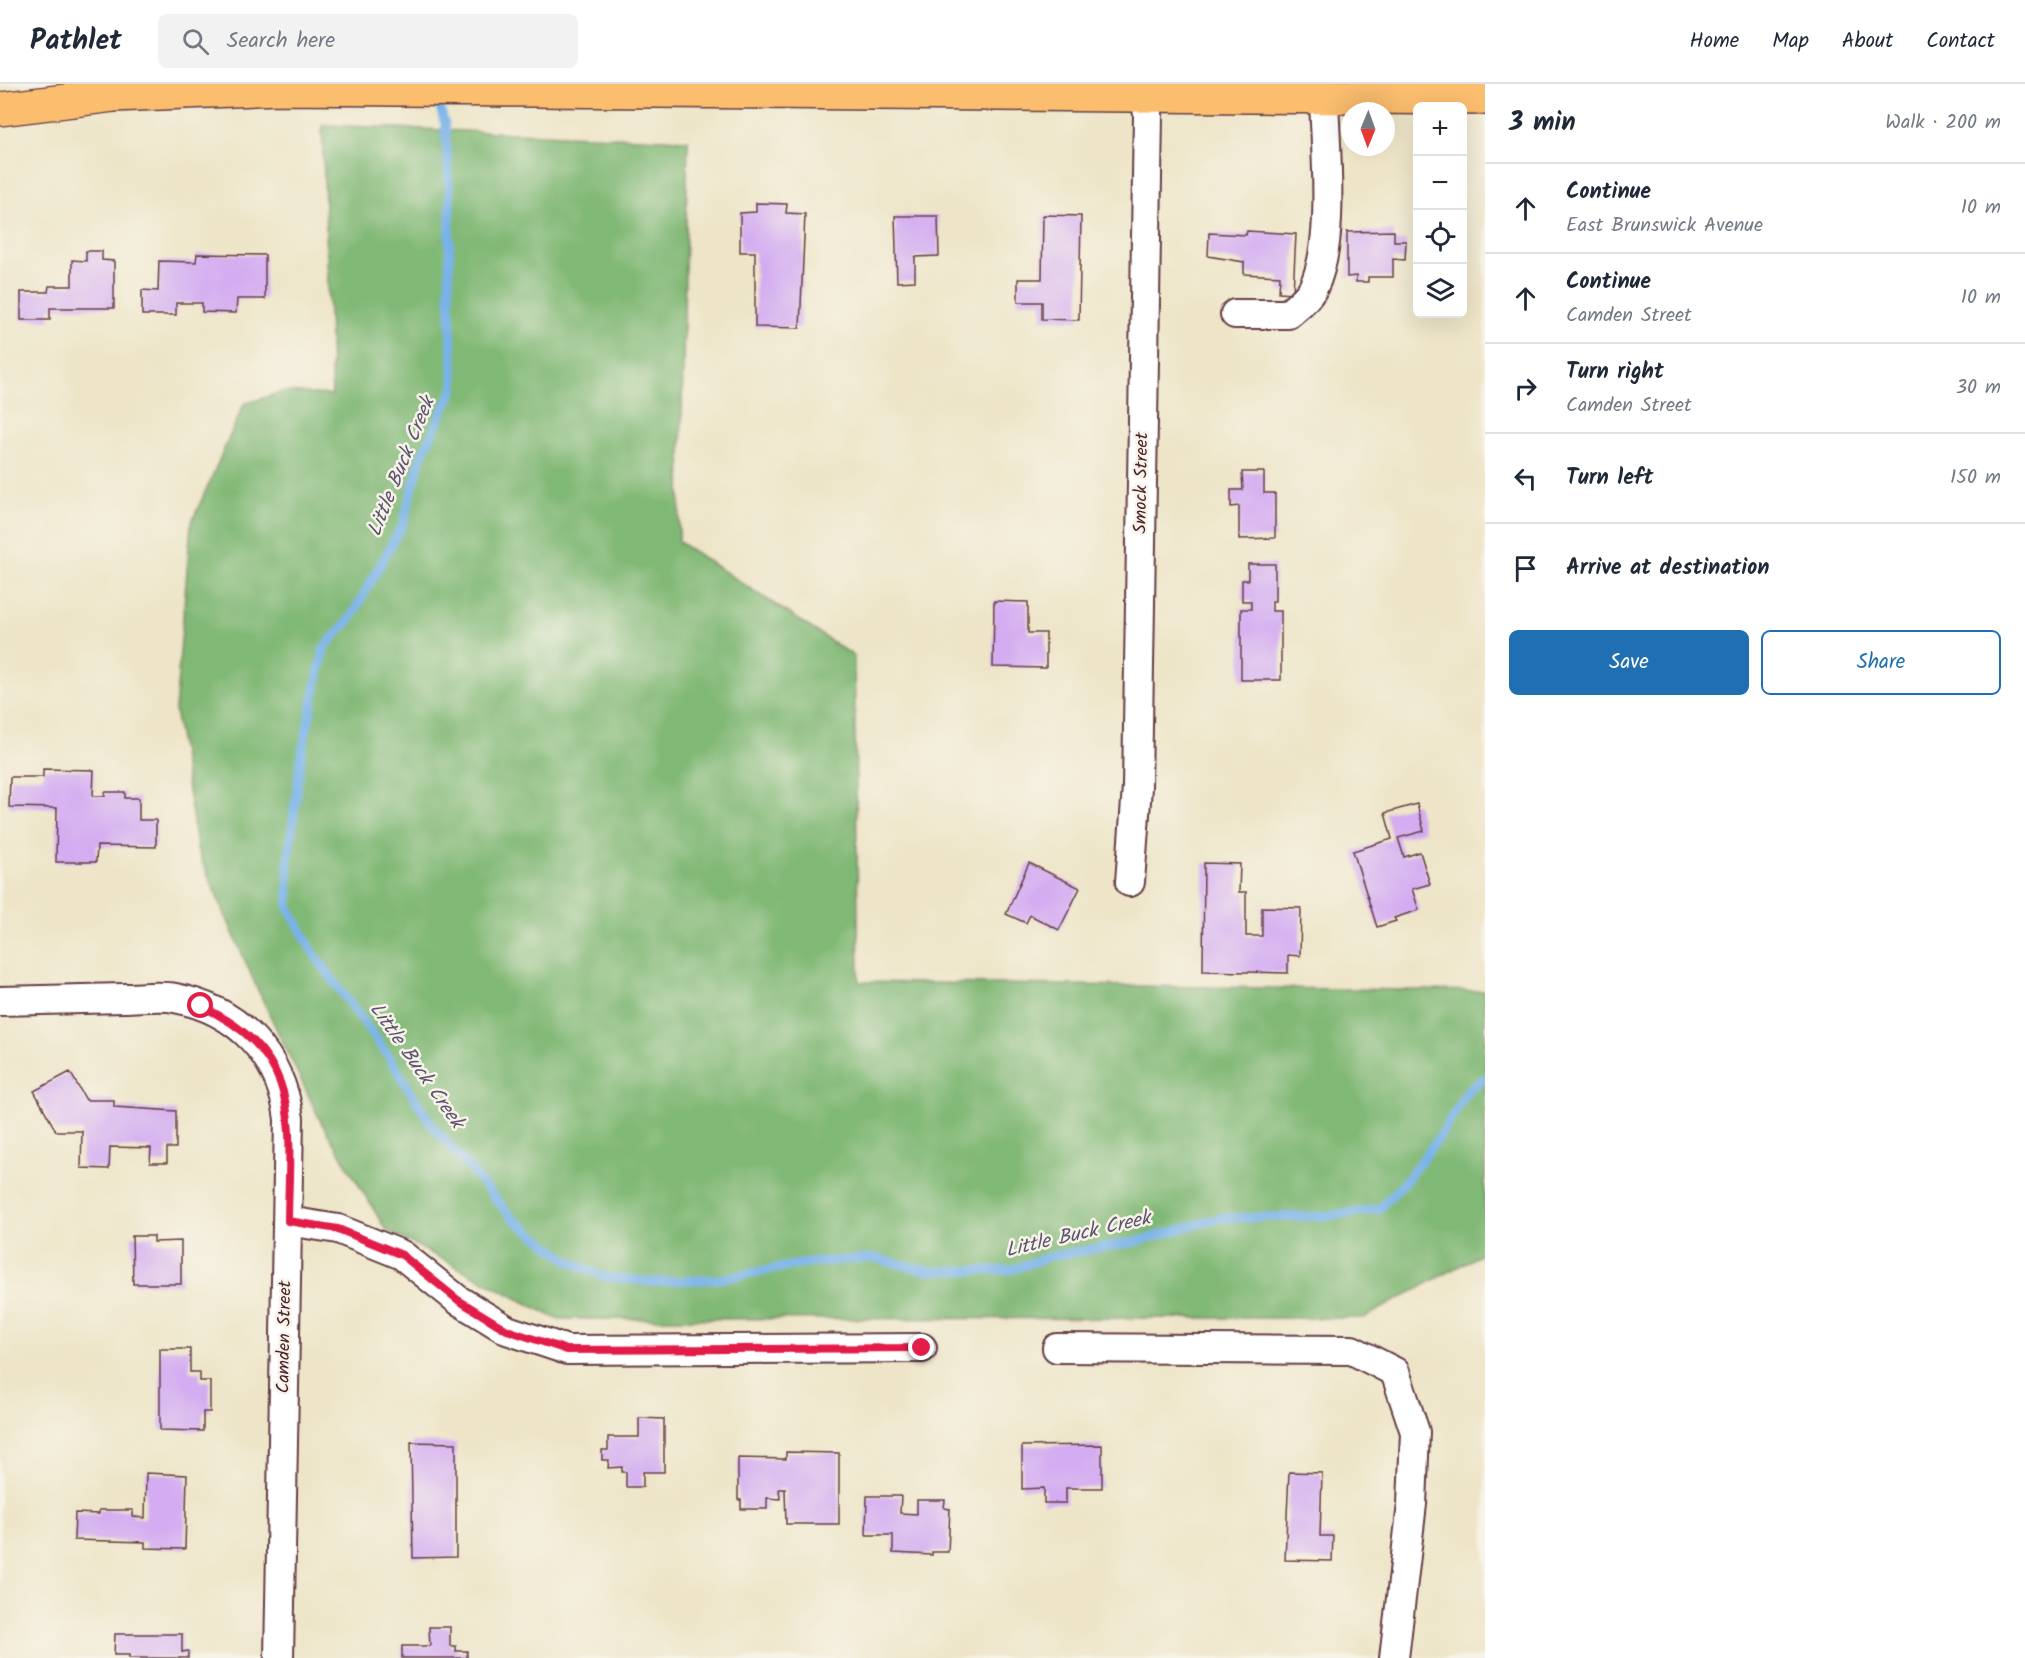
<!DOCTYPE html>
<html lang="en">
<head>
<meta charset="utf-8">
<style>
	body { margin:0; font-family:Kalam,sans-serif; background:#f2f2f3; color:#1f2937 }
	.controls { position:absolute; right:18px; top:18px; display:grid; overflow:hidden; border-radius:9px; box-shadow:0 6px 24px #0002 }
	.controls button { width:54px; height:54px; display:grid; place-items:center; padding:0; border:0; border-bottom:2px solid #e0e1e3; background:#fff; color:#1f2937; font:30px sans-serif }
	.compass { position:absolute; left:1341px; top:18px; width:54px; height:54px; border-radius:50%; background:#fff; box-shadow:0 6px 24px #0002; rotate:181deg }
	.stop { position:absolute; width:18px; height:18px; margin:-14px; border:4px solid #e11d48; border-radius:50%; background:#fff }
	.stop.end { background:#e11d48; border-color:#fff; box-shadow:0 2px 6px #0008 }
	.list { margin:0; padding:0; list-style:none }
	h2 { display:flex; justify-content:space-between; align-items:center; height:78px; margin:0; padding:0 24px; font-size:26px }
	h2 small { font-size:20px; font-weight:400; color:#747a83 }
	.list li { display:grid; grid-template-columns:39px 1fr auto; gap:18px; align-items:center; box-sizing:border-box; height:90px; padding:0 24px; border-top:2px solid #e0e1e3 }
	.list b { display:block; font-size:22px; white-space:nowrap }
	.list p { margin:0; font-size:20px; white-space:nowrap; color:#747a83 }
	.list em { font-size:20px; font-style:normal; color:#747a83 }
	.actions { display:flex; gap:12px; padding:18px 24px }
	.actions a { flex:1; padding:14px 0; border:2px solid #1f6fb2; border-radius:9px; text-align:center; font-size:21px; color:#1f6fb2 }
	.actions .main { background:#1f6fb2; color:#fff }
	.icon { flex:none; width:33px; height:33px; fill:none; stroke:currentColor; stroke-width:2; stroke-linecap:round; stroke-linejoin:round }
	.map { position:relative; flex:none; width:1485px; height:1574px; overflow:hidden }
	header { display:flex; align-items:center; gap:36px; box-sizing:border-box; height:84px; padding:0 30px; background:#fff; border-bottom:2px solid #e0e1e3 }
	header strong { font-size:28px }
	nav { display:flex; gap:33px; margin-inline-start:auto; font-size:21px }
	.search { width:420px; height:54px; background:#f2f2f3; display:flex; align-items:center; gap:15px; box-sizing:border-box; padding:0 21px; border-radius:9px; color:#747a83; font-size:22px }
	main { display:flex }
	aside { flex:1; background:#fff }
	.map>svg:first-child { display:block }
</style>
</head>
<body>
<header>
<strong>Pathlet</strong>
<div class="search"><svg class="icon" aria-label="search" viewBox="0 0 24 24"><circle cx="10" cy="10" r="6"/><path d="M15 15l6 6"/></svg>Search here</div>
<nav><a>Home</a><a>Map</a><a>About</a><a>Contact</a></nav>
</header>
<main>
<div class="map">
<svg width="1485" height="1574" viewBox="0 0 1485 1574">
	<rect width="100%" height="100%" fill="#f7f3e8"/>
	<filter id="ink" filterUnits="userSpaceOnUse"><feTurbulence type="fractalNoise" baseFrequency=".0167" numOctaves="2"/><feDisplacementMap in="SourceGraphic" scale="12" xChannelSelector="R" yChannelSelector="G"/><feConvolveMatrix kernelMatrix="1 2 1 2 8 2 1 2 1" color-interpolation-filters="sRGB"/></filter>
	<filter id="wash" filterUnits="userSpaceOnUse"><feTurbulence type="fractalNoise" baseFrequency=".008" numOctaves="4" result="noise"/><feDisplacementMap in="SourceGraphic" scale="24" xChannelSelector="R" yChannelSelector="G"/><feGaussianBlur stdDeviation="1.35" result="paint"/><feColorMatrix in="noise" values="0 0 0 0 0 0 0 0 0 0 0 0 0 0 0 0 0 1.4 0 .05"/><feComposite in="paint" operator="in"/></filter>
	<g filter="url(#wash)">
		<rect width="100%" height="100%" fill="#eee5c8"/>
		<path fill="#80b875" stroke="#656c50" stroke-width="1.5" d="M322,41L688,56L679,458L854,572L859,898L1485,907V1168L1364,1234L557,1235L386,1146L322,1040L256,902L198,768L175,626L191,440L244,320L282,308L332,311Z"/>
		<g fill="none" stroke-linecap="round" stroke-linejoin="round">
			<path stroke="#78b2e9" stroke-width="9" d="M436,11L445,40L450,116L449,209L454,304L421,373L403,440L350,535L324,564L301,673L288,777L289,824L312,867L389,973L431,1040L512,1134L569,1177L605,1193L653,1198L719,1195L806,1179L874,1174L929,1187L1011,1186L1051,1172L1136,1158L1219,1134L1327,1132L1379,1125L1407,1095L1441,1051L1467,1007L1485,994"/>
		</g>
		<g id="blocks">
			<path fill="#d3acf1" d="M756,119L787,120L786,129L805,130L800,244L755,243V168H740V129L756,128Z
				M1043,131L1081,132L1079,236L1042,235V218H1018V195H1042Z
				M895,132H938L939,172L915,173V197L897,198Z
				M1247,147L1296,150L1293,209L1279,208L1280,192L1244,190V178L1208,172L1209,149L1246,151Z
				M1394,147V157H1406L1405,176L1393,175V193H1368V198H1356V192L1347,193V148Z
				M86,167H102V176L114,177V224H50V236H21V208H48L49,202H72V176L86,177Z
				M197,170L265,171V215H237L236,229L202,228V219H176V231H142V206L158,207L159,177L196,178Z
				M1242,388H1264V409H1275V454L1239,455V422L1231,423V406H1243Z
				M1248,480H1275V517H1272V527H1281V596H1241V525H1251V517H1242V496H1248Z
				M994,517L1028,518V549H1046V584L993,583Z
				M43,685L94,686L93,712H105V708H125V714H139V736H156V763L97,762L96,778H56L57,724L9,723L10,693H43Z
				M1417,720L1424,747L1398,754L1404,773L1420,768L1430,800L1412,805L1419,826L1394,834L1396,837L1377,843L1353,767L1392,755L1385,729Z
				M1029,779L1080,804L1059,846L1030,831L1026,839L1006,830Z
				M1204,779L1240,780L1239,808H1246V852H1262V823L1301,824L1300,872L1288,871V889L1203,887Z
				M70,988L86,1016H114V1023L176,1027V1064H167V1079H150L151,1064L110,1063L109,1085L81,1084L82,1047H56L34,1007Z
				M132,1152H154V1158L181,1157V1200H133Z
				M160,1265H190V1288H200V1297H210V1328H203V1347L160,1346Z
				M639,1334L664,1335V1388H643V1403H626V1388H622V1383L608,1384L609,1376H602V1366H608V1353H639Z
				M411,1358L456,1359V1473L413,1474Z
				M1102,1361V1404H1066V1419H1044V1404L1022,1405V1362Z
				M786,1368L839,1369V1440H786L785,1405H779L780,1415L767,1414V1425H741V1416H738V1374L786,1375Z
				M1289,1388L1322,1389L1320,1452H1333L1332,1477L1285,1476Z
				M146,1389L187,1391L185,1465L145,1464V1458L74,1456L75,1429L99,1430V1426H133V1433L145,1434Z
				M867,1412H901L900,1429L917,1430V1416H945L944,1424L950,1425L948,1468H932V1471L893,1469V1451H866Z
				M429,1543H450V1562H456V1567H467V1574H402V1562H430Z
				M115,1550H182V1568L188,1567V1574H129V1571H114Z"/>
		</g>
	</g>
	<g filter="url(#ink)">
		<use href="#blocks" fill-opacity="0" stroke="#633d43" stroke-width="1.5"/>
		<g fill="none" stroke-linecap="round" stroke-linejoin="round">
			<g stroke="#633d43" stroke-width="32">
				<path id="minor" d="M1235,230H1288C1296,223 1308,214 1313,204C1336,158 1325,65 1324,12
					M1130,798L1137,703L1148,31L1144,0
					M0,917C41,916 83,915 124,914C140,914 160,911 175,914C239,926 281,972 289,1035L279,1574
					M288,1137L338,1145L402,1171L458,1216L507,1246L567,1266L922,1264
					M1057,1264L1352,1266L1395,1288L1415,1348L1412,1420L1394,1574"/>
			</g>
			<g stroke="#633d43" stroke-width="36">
				<path id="major" d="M0,25L114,11L279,4L1485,14"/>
			</g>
			<use href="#minor" stroke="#fff" stroke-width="28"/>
			<use href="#major" stroke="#fbbd6e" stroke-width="33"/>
		</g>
	</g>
	<g fill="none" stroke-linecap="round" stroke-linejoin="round" filter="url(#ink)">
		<path stroke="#e11d48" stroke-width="8" d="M201,922C305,971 289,1039 288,1137L338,1145L402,1171L458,1216L507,1246L567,1266L922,1264"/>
	</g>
	<g text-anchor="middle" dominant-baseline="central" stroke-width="5" stroke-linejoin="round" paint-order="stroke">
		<g font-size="18" fill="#4a1f2b" stroke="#f7f3e8">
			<text transform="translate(1142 399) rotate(-89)">Smock Street</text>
			<text transform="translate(285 1253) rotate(-89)">Camden Street</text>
		</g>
		<g font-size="20" font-style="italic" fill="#5a526e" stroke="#f7f3e8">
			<text transform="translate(402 383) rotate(-68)">Little Buck Creek</text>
			<text transform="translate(416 982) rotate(55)">Little Buck Creek</text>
			<text transform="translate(1078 1151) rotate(-13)">Little Buck Creek</text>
		</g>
	</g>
</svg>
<div class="controls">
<button>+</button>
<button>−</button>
<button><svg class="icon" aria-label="locate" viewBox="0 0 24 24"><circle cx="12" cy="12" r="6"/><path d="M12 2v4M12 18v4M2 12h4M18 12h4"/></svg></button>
<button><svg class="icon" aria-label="layers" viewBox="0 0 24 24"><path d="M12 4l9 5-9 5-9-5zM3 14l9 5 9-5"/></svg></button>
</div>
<svg class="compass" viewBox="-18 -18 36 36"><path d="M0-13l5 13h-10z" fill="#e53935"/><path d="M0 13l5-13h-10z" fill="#747a83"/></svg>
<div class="stop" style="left:201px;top:922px"></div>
<div class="stop end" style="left:922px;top:1264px"></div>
</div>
<aside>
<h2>3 min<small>Walk · 200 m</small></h2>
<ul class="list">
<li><svg class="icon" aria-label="ahead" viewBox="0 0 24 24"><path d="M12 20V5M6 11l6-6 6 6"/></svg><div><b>Continue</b><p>East Brunswick Avenue</p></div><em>10 m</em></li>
<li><svg class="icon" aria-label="ahead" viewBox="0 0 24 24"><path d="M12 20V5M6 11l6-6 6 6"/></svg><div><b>Continue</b><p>Camden Street</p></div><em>10 m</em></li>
<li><svg class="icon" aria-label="right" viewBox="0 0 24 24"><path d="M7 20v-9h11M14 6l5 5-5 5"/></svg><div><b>Turn right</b><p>Camden Street</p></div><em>30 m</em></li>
<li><svg class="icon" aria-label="left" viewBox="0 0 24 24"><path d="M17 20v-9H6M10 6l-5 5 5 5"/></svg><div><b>Turn left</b></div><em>150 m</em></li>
<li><svg class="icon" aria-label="arrive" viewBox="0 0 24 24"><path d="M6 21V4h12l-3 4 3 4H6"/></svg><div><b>Arrive at destination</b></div></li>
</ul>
<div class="actions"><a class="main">Save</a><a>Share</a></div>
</aside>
</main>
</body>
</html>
